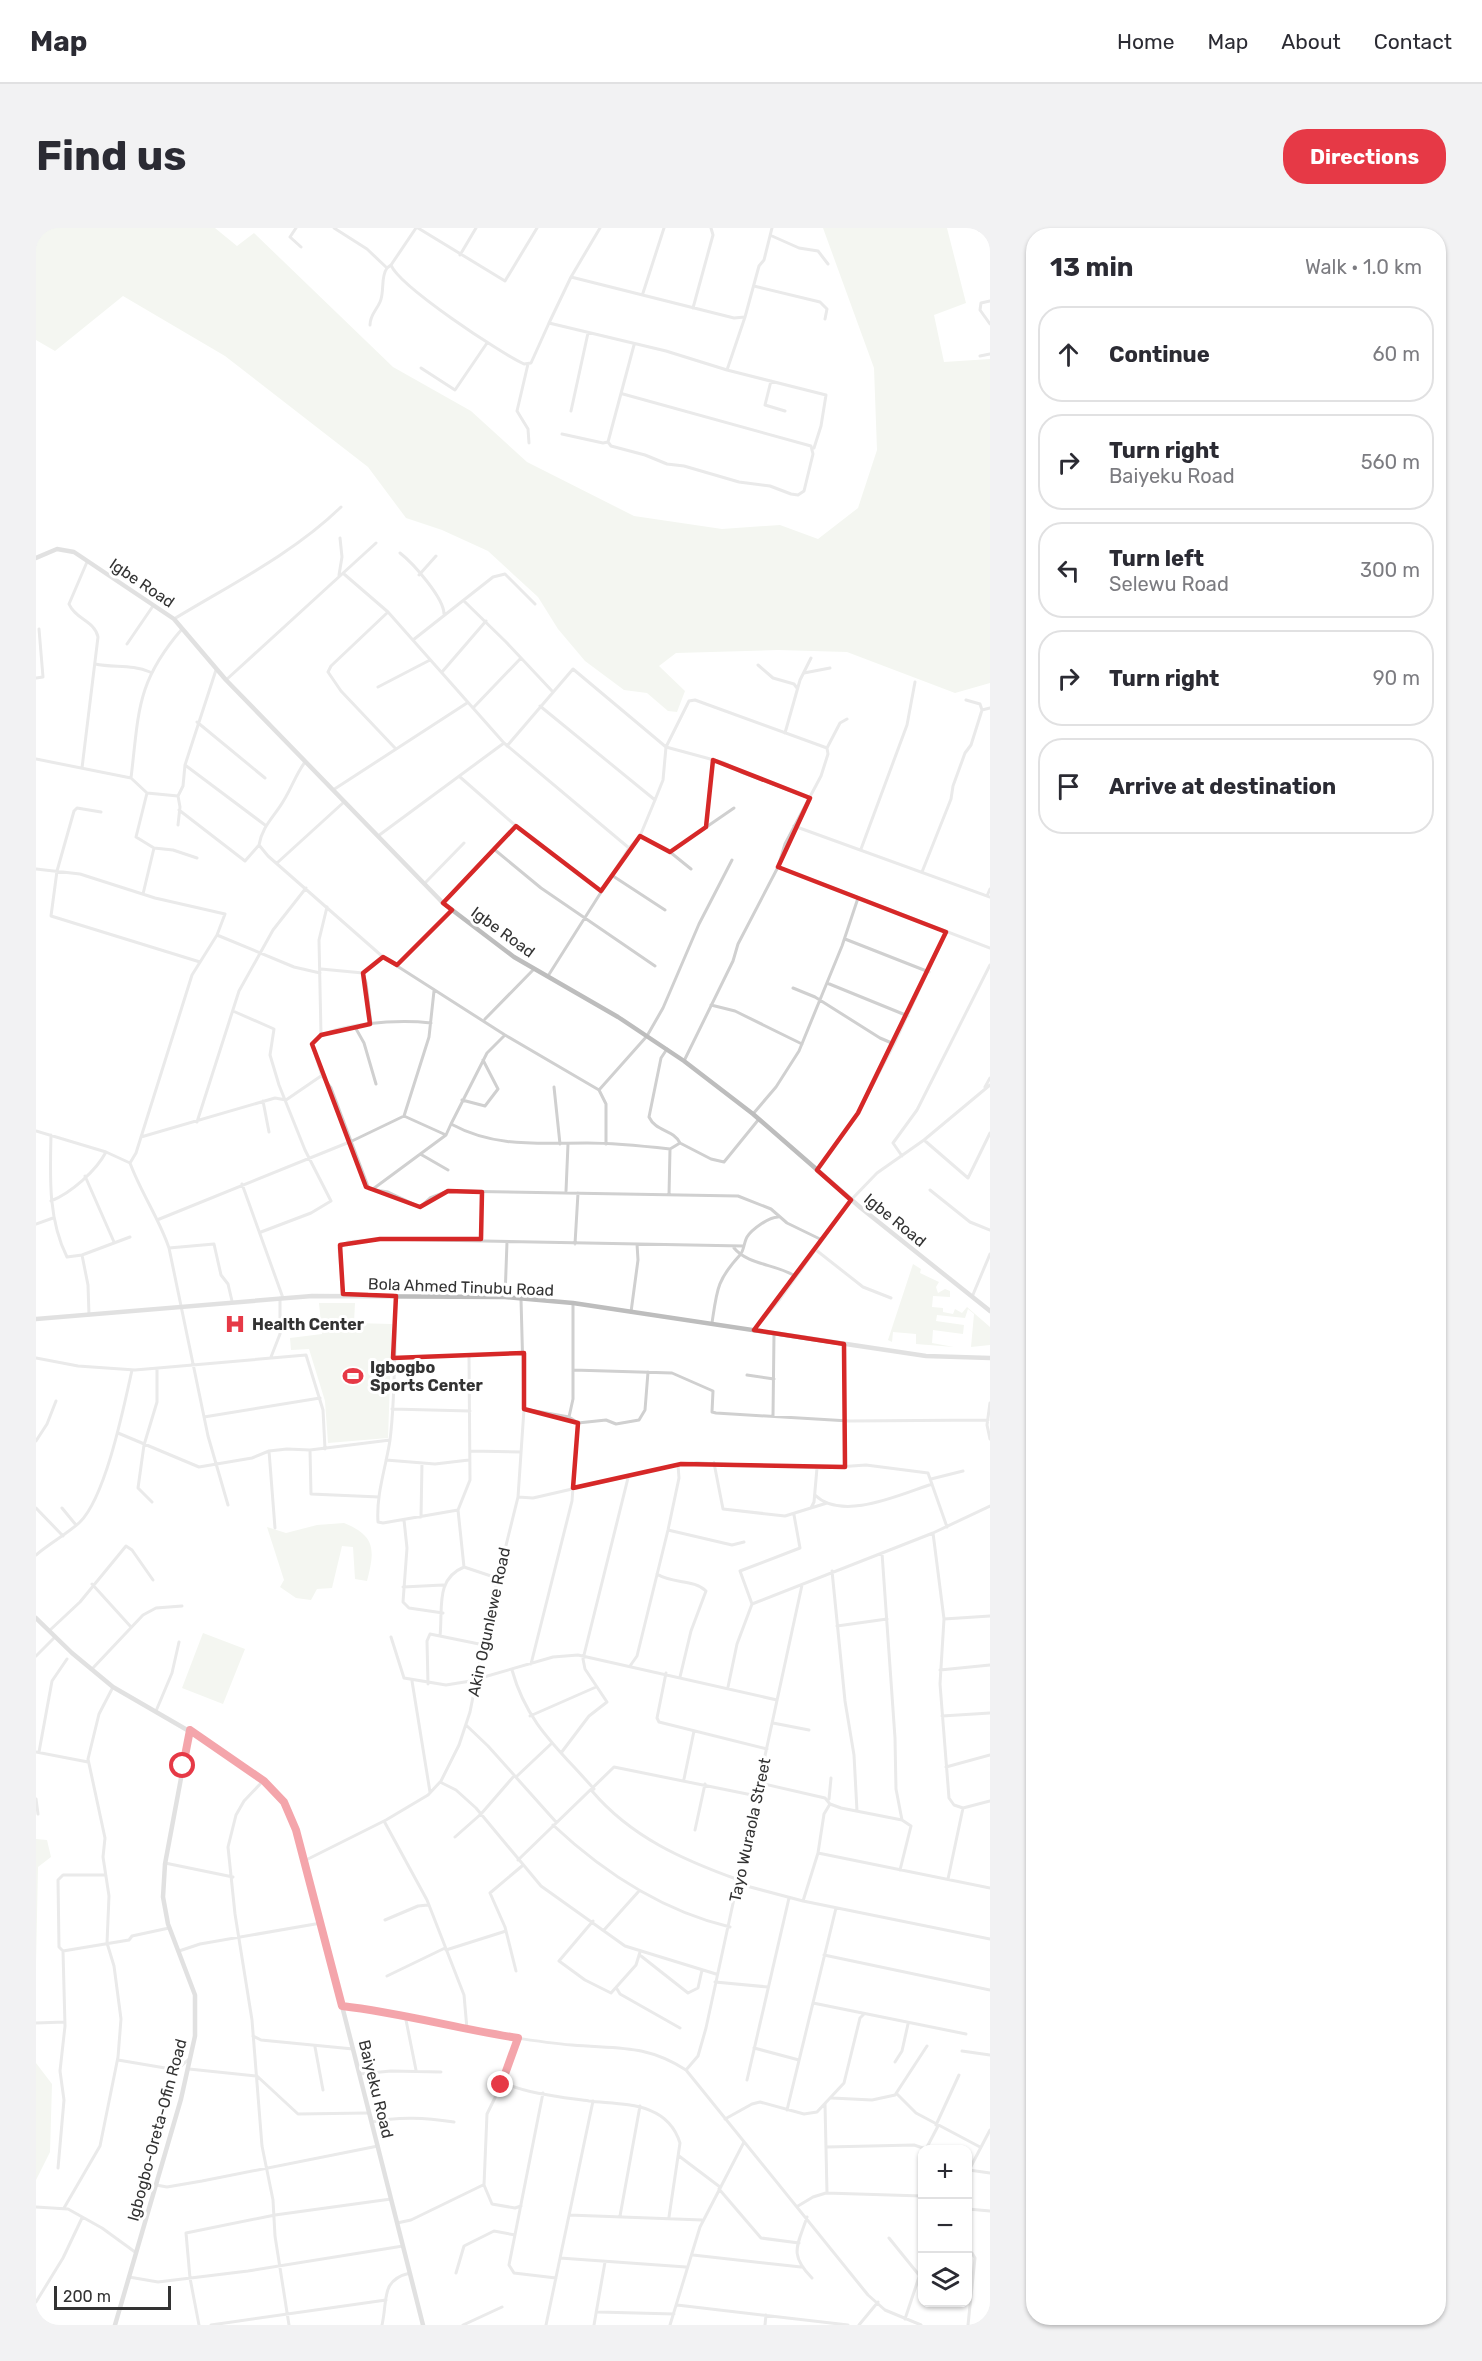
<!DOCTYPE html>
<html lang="en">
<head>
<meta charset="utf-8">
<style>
	body { margin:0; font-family:Rubik,sans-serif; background:#f2f2f3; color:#2b2b33 }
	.controls { position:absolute; right:18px; bottom:18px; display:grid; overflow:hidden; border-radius:12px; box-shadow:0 2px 4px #0004 }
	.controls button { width:54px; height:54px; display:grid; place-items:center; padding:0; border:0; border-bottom:2px solid #e1e1e2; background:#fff; color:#2b2b33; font:30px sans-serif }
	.scale { position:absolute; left:18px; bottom:15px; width:117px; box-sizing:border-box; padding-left:6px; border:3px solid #333; border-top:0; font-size:16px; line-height:21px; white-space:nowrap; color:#333; -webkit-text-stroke:4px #fff; paint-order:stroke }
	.stop { position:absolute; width:18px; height:18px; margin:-14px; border:4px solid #e63946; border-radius:50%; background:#fff }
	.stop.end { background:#e63946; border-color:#fff; box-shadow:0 2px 6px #0008 }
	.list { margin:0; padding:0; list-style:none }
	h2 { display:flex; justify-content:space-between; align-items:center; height:78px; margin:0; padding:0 24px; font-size:26px }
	h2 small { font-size:20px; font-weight:400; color:#7c7c81 }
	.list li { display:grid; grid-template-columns:39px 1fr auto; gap:18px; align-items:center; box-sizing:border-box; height:96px; margin:0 12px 12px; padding:0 12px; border:2px solid #e1e1e2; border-radius:24px }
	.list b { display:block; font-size:22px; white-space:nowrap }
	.list p { margin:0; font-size:20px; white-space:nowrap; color:#7c7c81 }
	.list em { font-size:20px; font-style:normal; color:#7c7c81 }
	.icon { flex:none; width:33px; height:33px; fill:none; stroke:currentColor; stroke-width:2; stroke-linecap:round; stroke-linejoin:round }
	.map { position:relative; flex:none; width:954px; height:2097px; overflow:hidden; border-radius:24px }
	header { display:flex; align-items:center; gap:36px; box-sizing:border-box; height:84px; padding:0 30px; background:#fff; border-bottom:2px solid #e1e1e2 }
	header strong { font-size:28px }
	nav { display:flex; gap:33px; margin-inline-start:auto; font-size:21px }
	.intro { display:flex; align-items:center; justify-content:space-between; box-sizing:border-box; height:144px; padding:0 36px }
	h1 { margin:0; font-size:42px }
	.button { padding:15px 27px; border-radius:24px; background:#e63946; color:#fff; font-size:21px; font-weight:700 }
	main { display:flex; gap:36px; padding:0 36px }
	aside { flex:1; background:#fff; border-radius:24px; box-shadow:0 2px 4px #0004 }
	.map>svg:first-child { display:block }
</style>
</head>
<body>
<header>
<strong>Map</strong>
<nav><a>Home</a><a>Map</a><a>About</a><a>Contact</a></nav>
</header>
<div class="intro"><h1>Find us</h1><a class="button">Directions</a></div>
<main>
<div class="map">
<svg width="954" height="2097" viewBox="0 0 954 2097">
	<rect width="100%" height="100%" fill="#fff"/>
	<path fill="#e6ecdf" d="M0,0H179L201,18L218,5L357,139L435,183L491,234L598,288L686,301L744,297L782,311L822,280L841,222L838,140L787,0H911L930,75L898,87L908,134L954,131V455L919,465L811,424L742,422L640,425L623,438L649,463L641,484L632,483L611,465L588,462L549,433L522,401L502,369L452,323L406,302L370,290L332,239L189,128L87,68L19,123L0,112Z
		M877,1036L885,1041L884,1045L903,1054L900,1059L902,1065L909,1061L914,1063V1069L897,1068L896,1079L907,1080V1084L917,1086L919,1081L926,1085L931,1079L954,1099V1117L935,1119L938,1086L932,1081L929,1090L901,1087L900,1093L928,1097L927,1106L897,1102L896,1115L918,1119L880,1116V1106L857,1104L856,1114L852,1112Z
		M283,1075H319L318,1095L356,1096L352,1210L292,1215L289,1173L273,1121L255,1122L254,1110L286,1106Z
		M308,1295C340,1308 339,1322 331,1353L319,1351L317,1319L306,1318L296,1360L281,1361L275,1372L260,1370L244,1359L248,1352L231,1299L250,1305L281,1297Z
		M167,1405L209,1421L187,1476L146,1460Z
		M0,1611L11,1612L15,1629L2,1639L0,1736Z
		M0,1835L16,1856L14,1924L0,1952Z"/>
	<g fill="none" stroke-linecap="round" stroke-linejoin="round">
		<path stroke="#d0d0d0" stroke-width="3" d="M260,0L254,9L265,19
			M298,0L331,21L351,40L355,37C363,58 464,125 488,136L495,135L513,95L630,123L691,142L790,167L785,198L778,220
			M382,0L469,53L501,0
			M943,2L953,0
			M736,8L763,20L782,23L792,36
			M424,27L440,0
			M355,37L380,0
			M535,49L698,90L709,89
			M718,58L784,74L791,81L789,91
			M607,65L628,0
			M954,73L945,75L944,82L954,96
			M657,80L677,7L675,0
			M513,95L535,49L564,0
			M334,97C334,87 340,83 344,74C349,63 344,50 351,40
			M944,128L954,126
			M492,136L481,183L492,201L493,215
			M385,140L419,162L451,115
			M691,142L709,89L723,38L728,32L736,0
			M735,153L729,177L749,183
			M535,183L552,105
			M526,206L567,215L572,214
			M572,214L575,218L609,227L631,236L648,238L703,254L734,258L755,266L762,267L768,263L777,226L775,218L587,166
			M572,214L598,117
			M364,325C377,335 408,370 408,386
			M308,346L352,384L468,515L593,620
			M303,347L306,329L304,310
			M383,347L400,328
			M428,373L470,414L517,464
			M352,384L295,438L292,444L305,463L359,520
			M138,391C194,357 258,325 305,279
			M377,412L457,349L469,346L499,376
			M91,416L117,378
			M59,436C78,440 96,436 114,444
			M722,437L737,450L758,456L761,460
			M406,444L450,393
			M768,445L794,440
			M0,450L7,449L3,401
			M190,452L340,315
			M342,459L394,432
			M930,472L944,476L946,482
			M504,478L619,572
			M437,480L485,430
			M161,494L229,550
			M749,505L764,452L775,430
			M471,518L537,441L630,519L689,535L705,544L774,570
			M791,520L804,495L811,491
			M0,531L95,550L111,565L142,568
			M269,534C260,546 256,559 248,572C239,588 226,598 223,617L232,628L347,729L469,807L563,862L570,876V916
			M149,537L229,597
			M46,540L62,409C59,393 39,391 33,376L51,334
			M424,549L480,598L565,663
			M95,550C103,484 100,454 146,401
			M297,562L431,475
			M143,582L209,633L223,617
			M65,584L41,580L38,583L21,643L15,688L164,734
			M142,597L144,579L142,568L147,558L149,537L180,442
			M758,598L954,669
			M670,599L677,532
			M342,608L468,515
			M604,608L634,624L655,641
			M118,620L137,622L161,630
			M825,621L871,497L879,454
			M459,622L505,660L619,738
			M634,624L698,580
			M241,635L308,574
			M742,639L954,720
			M0,641L44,646L119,670L189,686L181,707L156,747L100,925L94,935
			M886,644L915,571L917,558L929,525L935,517L946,482L954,480
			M577,648L629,682
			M389,655L428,615
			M107,666L118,620L100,609L111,565
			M951,668L954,661
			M407,675L480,598
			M181,707L258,739L284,745
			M809,711L893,744
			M361,737L416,682
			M285,741L327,745L346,729
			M327,745L330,755L335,796
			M512,748L593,620L604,608L619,572L627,552L630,519L653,473L659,472L791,520L792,526L785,548L749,616L742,639L702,716L697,733L648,833
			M791,755L872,788
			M757,760L779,769L844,810L858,816
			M675,777L699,783L766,816
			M197,783L238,801L234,827L243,857L269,922L295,973L275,985L225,1004
			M449,791L498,741
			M395,795C368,792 293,793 276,816L286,848L295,860L333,961L352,964L384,979L394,970L412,963L702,968L735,981L751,995L786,1012
			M319,799L328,815L340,856
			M285,807L283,712L291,679
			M631,821L625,830L613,889C620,904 637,901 644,915
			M518,859L524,916
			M949,859L954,850
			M563,862L611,808L627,780L663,696L696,632
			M426,872L449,878L462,861L447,832
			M227,873L233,904
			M717,886L740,859L763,823L806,718L822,670
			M161,894L203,763L237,702L270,660
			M415,896L451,825L469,807
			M0,903L70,924L94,935C105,965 123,990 133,1020L172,1208L192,1277
			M15,907C14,949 12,991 31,1029L46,1027L94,1009
			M410,907L415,896C459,920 503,915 551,915C579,915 607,918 634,921L644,915L675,931L688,934L723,891
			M105,909L239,870L250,872L285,848
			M888,912L932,950L954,905
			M386,927L412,942
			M866,928L857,915L881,882L954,737
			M782,942L822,885L858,816L910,704
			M49,948L78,1014
			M206,956L247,1070
			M337,961L410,907L368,888
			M894,962L934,994L954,1002
			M530,963L532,916
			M633,967L634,921
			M15,973C35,965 60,943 70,924
			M121,992L316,913L368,888L393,809L398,763
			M0,996L17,990
			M445,1011L446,964
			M539,1016L542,965
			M133,1020L178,1016L185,1047L192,1056L196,1073
			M698,1020C712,1037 740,1036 759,1048
			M780,1022L827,1059L855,1070
			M46,1027L52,1057L53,1087
			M307,1066L303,1020L312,1014L344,1011L707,1018
			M360,1068C358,1116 360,1165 354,1212C350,1239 340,1266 342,1294L347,1295L422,1282
			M469,1069L471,1014
			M936,1069L954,1026
			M595,1084L602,1032L601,1016
			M676,1095C681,1061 681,1052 704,1027C708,1023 708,1014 711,1009C716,1001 733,989 742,989
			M718,1102L744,1071L815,972L841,945L888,912L954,857
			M808,1116L809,1239
			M235,1129L244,1106V1070
			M0,1130L42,1138L99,1142L270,1127L287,1182L289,1221
			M357,1130L487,1125
			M537,1142L636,1145L677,1163L676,1184L680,1185L813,1193L952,1192
			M711,1147L738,1151
			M954,1175L951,1197L954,1211
			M356,1181L434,1183
			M488,1181L533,1189L542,1195L570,1192L580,1196L603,1192L609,1182L612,1144
			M737,1188L738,1106
			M168,1189L284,1170
			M533,1189L537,1171V1075
			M82,1205L163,1239L216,1230L233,1223L251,1221L274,1222L354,1212
			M0,1213L11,1196L20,1173
			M274,1222L275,1266L343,1269
			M233,1223L239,1300
			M434,1223L485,1224
			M350,1232L399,1236L433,1232
			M678,1235L687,1281L749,1288L791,1275
			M895,1251L927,1243
			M779,1267C806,1294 865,1266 896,1256
			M482,1269L497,1270L645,1236L661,1235L787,1240L830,1237L892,1245L911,1299
			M116,1274L102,1260L108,1217L121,1174V1141
			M0,1280L27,1308
			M26,1280L40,1297
			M775,1280L778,1274L781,1240
			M385,1289L386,1235
			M368,1292L371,1320L367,1374L373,1380L407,1385
			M632,1302L696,1317L708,1314
			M897,1305L908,1391L904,1456L913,1570L918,1577L927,1580L954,1573
			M846,1325L859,1510L860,1561L866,1592L875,1598L864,1642
			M0,1327C14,1315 31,1306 44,1294C70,1268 88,1178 96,1142
			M428,1339L422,1282L434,1252L433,1128
			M796,1343L809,1473L818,1527L821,1583
			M621,1346C636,1356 658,1351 670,1363L655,1403L644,1449
			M56,1356L95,1399
			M367,1359L407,1357
			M716,1376L897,1305L954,1278
			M908,1391L954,1388
			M801,1398L851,1391
			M13,1403L44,1374L90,1318L96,1322L117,1352
			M404,1408C407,1380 399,1351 428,1339L461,1350
			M355,1409L368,1450L410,1457L441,1452
			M0,1428L19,1409
			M495,1436L536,1273L542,1195
			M594,1438L601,1428L632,1302L643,1250L642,1237
			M56,1441L107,1387L120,1380L146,1378
			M476,1442C491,1496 522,1520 558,1561
			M904,1442L954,1437
			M630,1445L621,1490L623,1494L731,1521
			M441,1451L517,1429L542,1427L741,1472
			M376,1453L394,1564
			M392,1456L391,1413L394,1406L448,1417
			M692,1459L701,1416L716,1376L704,1343L764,1320L758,1287
			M120,1483L136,1445L143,1414
			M494,1488L560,1459
			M906,1488L954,1485
			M737,1495L773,1502
			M430,1497L452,1518L520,1594
			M0,1524L52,1534
			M3,1524L16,1453L31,1431
			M525,1525L553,1488L571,1474L549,1441L547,1431L592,1250
			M910,1539L954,1527
			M480,1549L516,1515
			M648,1551L658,1503
			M227,1553L208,1573L200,1587L192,1619L199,1686L216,1792L226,1918L237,1972L239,2008L253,2097
			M404,1554L420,1562L440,1580L505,1658L589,1718L680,1746
			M724,1555L789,1570L794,1576L805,1580L866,1592
			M556,1563C595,1609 647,1632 703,1652
			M0,1571L2,1586
			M793,1571L795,1550
			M348,1593L391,1672L428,1767L431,1801
			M517,1597C567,1644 627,1683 694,1699
			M659,1602L669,1556
			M419,1609L445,1586L478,1548
			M782,1625L954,1660
			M482,1632L578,1539L721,1568
			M268,1633L350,1592L392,1567L405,1553L423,1517L434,1484L455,1378L482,1269L488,1181L485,1071
			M129,1635L197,1649
			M912,1651L927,1580
			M703,1656L767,1673L954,1711
			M767,1673L782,1625L788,1586L794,1576
			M349,1692L382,1678L392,1677
			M557,1693L523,1733L549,1752L575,1765L600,1737L604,1724
			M568,1702L603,1663
			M410,1722L470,1703
			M27,1723L93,1712L96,1708L133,1700
			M143,1723L164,1716L285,1695
			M788,1727L954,1762
			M605,1728L652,1765L662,1760L666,1742
			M480,1743L469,1699L454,1665L486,1638
			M351,1748L409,1720
			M679,1754L732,1759
			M581,1761L584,1766L644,1800
			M777,1775L930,1806
			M307,1778C357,1784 405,1798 455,1806C482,1810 509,1815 536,1817C581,1821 610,1816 650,1842L832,2067L849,2082L885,2097
			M369,1787L380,1842
			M0,1795L29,1794
			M217,1808L225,1812L317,1821
			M482,1810L470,1847L451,1886L448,1957L456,1976L479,1980L485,1978
			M279,1819L287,1862
			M718,1820L763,1832
			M926,1823L954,1827
			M82,1832L141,1842L154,1830
			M859,1834L866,1823L872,1796
			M153,1841L221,1848L262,1886L332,1885
			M650,1842L662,1828L670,1800L766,1357
			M324,1846L355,1843L405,1844
			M711,1852L753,1670
			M466,1854C492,1866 525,1869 553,1873C587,1877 631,1873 644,1915L633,1989
			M507,1865L473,2037L478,2045L520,2050
			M861,1866L880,1885L944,1919
			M796,1870L836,1872L859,1867L891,1818
			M789,1876L791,1965
			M751,1882L800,1680
			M689,1891L716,1876L724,1874L768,1886L781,1884L808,1855L824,1790L828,1786
			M336,1894C364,1888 390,1890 418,1894
			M900,1897L923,1847
			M791,1919L878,1917L890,1921L902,1898
			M643,1928L684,1959
			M22,1940L28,1872L24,1843L29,1798L27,1723L23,1719L22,1652L27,1647H70
			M933,1942L954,1945
			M932,1944L954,1902
			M120,1957L131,1959L166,1953L342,1918
			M683,1961L725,2010L763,2015
			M762,1978L777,1969L790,1965L886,1968
			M0,1979L32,1981L66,2000L99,2024
			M28,1980L64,1918L82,1829L85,1791L78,1738L71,1715L73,1668L67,1629L69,1610L52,1531L63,1486L77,1459
			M932,1981L954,1983
			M533,1987L666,1992
			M584,1988L604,1878
			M771,1989C762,2017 752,2026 776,2050
			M361,1995L375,1992L447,1957
			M853,2010L883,2047
			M932,2025H936L939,2030L932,2097
			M657,2027L765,2039
			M524,2030L650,2039
			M420,2045L428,2018L458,2003L479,2007
			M93,2049L122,2054L212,2043L367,2018
			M0,2074L27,2030L46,1990
			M641,2077L812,2097
			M562,2084L638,2086
			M869,2091L886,2040
			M163,2097L154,2050L150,2005L239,1987L355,1971
			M175,2097L350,2072
			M346,2097C352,2072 344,2052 374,2045
			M427,2097L466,2079
			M510,2097L557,1873
			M558,2097L569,2034
			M634,2097L664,1999L708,1914
			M729,2097L730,2087
			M823,2097L842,2074"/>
		<path stroke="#bdbdbd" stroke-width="4.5" d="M0,330L21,321L38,324L138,391L190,452L407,675L478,729L582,789L648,833L717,886L825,980L954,1083
			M0,1091L276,1068L469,1069L537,1075L890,1128L954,1130
			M0,1390L36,1425L77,1459L184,1521L228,1553L253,1582L285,1695L387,2097
			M79,2097L145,1871L159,1808V1767L132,1696L127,1669L129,1636L154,1502"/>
	</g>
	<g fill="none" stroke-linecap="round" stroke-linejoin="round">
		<path stroke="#e63946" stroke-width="8" d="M147,1538L154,1502L228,1553L248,1574L260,1602L306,1778C366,1785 423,1801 482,1810L465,1857"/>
	</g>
	<path d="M0 0H954V2097H0ZM677,532L774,570L742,639L910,704L822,885L781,942L815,972L718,1102L808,1116L809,1239L645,1236L537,1260L542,1195L488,1181V1125L357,1130L360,1068L307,1066L304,1017L344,1011H445L446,964L412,963L384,979L330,959L276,816L285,807L334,796L327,745L347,729L361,737L416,682L407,675L480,598L565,663L604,608L634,624L670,599Z" fill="#fff" fill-opacity=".55" fill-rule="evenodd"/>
	<path fill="none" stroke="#d62828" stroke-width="4.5" stroke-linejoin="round" d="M677,532L774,570L742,639L910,704L822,885L781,942L815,972L718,1102L808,1116L809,1239L645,1236L537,1260L542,1195L488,1181V1125L357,1130L360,1068L307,1066L304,1017L344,1011H445L446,964L412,963L384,979L330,959L276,816L285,807L334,796L327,745L347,729L361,737L416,682L407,675L480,598L565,663L604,608L634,624L670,599Z"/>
	<defs>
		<g id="hospital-bare" transform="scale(1.62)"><path d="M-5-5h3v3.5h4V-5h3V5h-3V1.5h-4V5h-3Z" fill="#e63946" stroke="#fff" stroke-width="2.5" paint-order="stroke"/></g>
		<g id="stadium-bare" transform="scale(1.62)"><path d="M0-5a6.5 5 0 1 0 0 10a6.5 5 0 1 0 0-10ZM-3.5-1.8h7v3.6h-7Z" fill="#e63946" stroke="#fff" stroke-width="2.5" paint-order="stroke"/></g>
	</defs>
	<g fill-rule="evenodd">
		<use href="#hospital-bare" x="199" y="1096"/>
		<use href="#stadium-bare" x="317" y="1148"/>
	</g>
	<g text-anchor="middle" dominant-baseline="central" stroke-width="6" stroke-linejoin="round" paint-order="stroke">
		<g font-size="16" fill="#333" stroke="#fff">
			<text transform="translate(106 355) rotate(34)">Igbe Road</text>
			<text transform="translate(467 704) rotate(36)">Igbe Road</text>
			<text transform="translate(859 992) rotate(39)">Igbe Road</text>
			<text transform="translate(425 1059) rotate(2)">Bola Ahmed Tinubu Road</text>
			<text transform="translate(453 1394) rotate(-78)">Akin Ogunlewe Road</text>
			<text transform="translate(714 1602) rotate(-78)">Tayo Wuraola Street</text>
			<text transform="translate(340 1861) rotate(76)">Baiyeku Road</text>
			<text transform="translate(121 1902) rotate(-75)">Igbogbo-Oreta-Ofin Road</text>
		</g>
		<g font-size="16" font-weight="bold" fill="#333" stroke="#fff" text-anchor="start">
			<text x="216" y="1096">Health Center</text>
			<text x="334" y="1139">Igbogbo<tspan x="334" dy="18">Sports Center</tspan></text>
		</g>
	</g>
</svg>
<div class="controls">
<button>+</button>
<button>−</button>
<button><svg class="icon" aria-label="layers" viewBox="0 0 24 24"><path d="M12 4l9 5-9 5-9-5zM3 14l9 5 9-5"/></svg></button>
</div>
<div class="scale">200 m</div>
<div class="stop" style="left:147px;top:1538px"></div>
<div class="stop end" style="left:465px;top:1857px"></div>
</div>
<aside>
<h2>13 min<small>Walk · 1.0 km</small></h2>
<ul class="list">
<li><svg class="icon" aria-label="ahead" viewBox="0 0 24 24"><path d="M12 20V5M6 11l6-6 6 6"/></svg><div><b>Continue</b></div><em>60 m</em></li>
<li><svg class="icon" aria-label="right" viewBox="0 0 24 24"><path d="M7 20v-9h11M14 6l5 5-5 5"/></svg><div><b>Turn right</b><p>Baiyeku Road</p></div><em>560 m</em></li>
<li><svg class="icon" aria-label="left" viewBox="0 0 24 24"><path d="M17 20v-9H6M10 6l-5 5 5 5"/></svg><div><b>Turn left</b><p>Selewu Road</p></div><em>300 m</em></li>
<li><svg class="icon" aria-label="right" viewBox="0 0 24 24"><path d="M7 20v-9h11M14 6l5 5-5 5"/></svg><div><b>Turn right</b></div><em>90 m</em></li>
<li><svg class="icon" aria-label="arrive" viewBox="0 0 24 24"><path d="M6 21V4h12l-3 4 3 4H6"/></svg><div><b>Arrive at destination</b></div></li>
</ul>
</aside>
</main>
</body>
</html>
